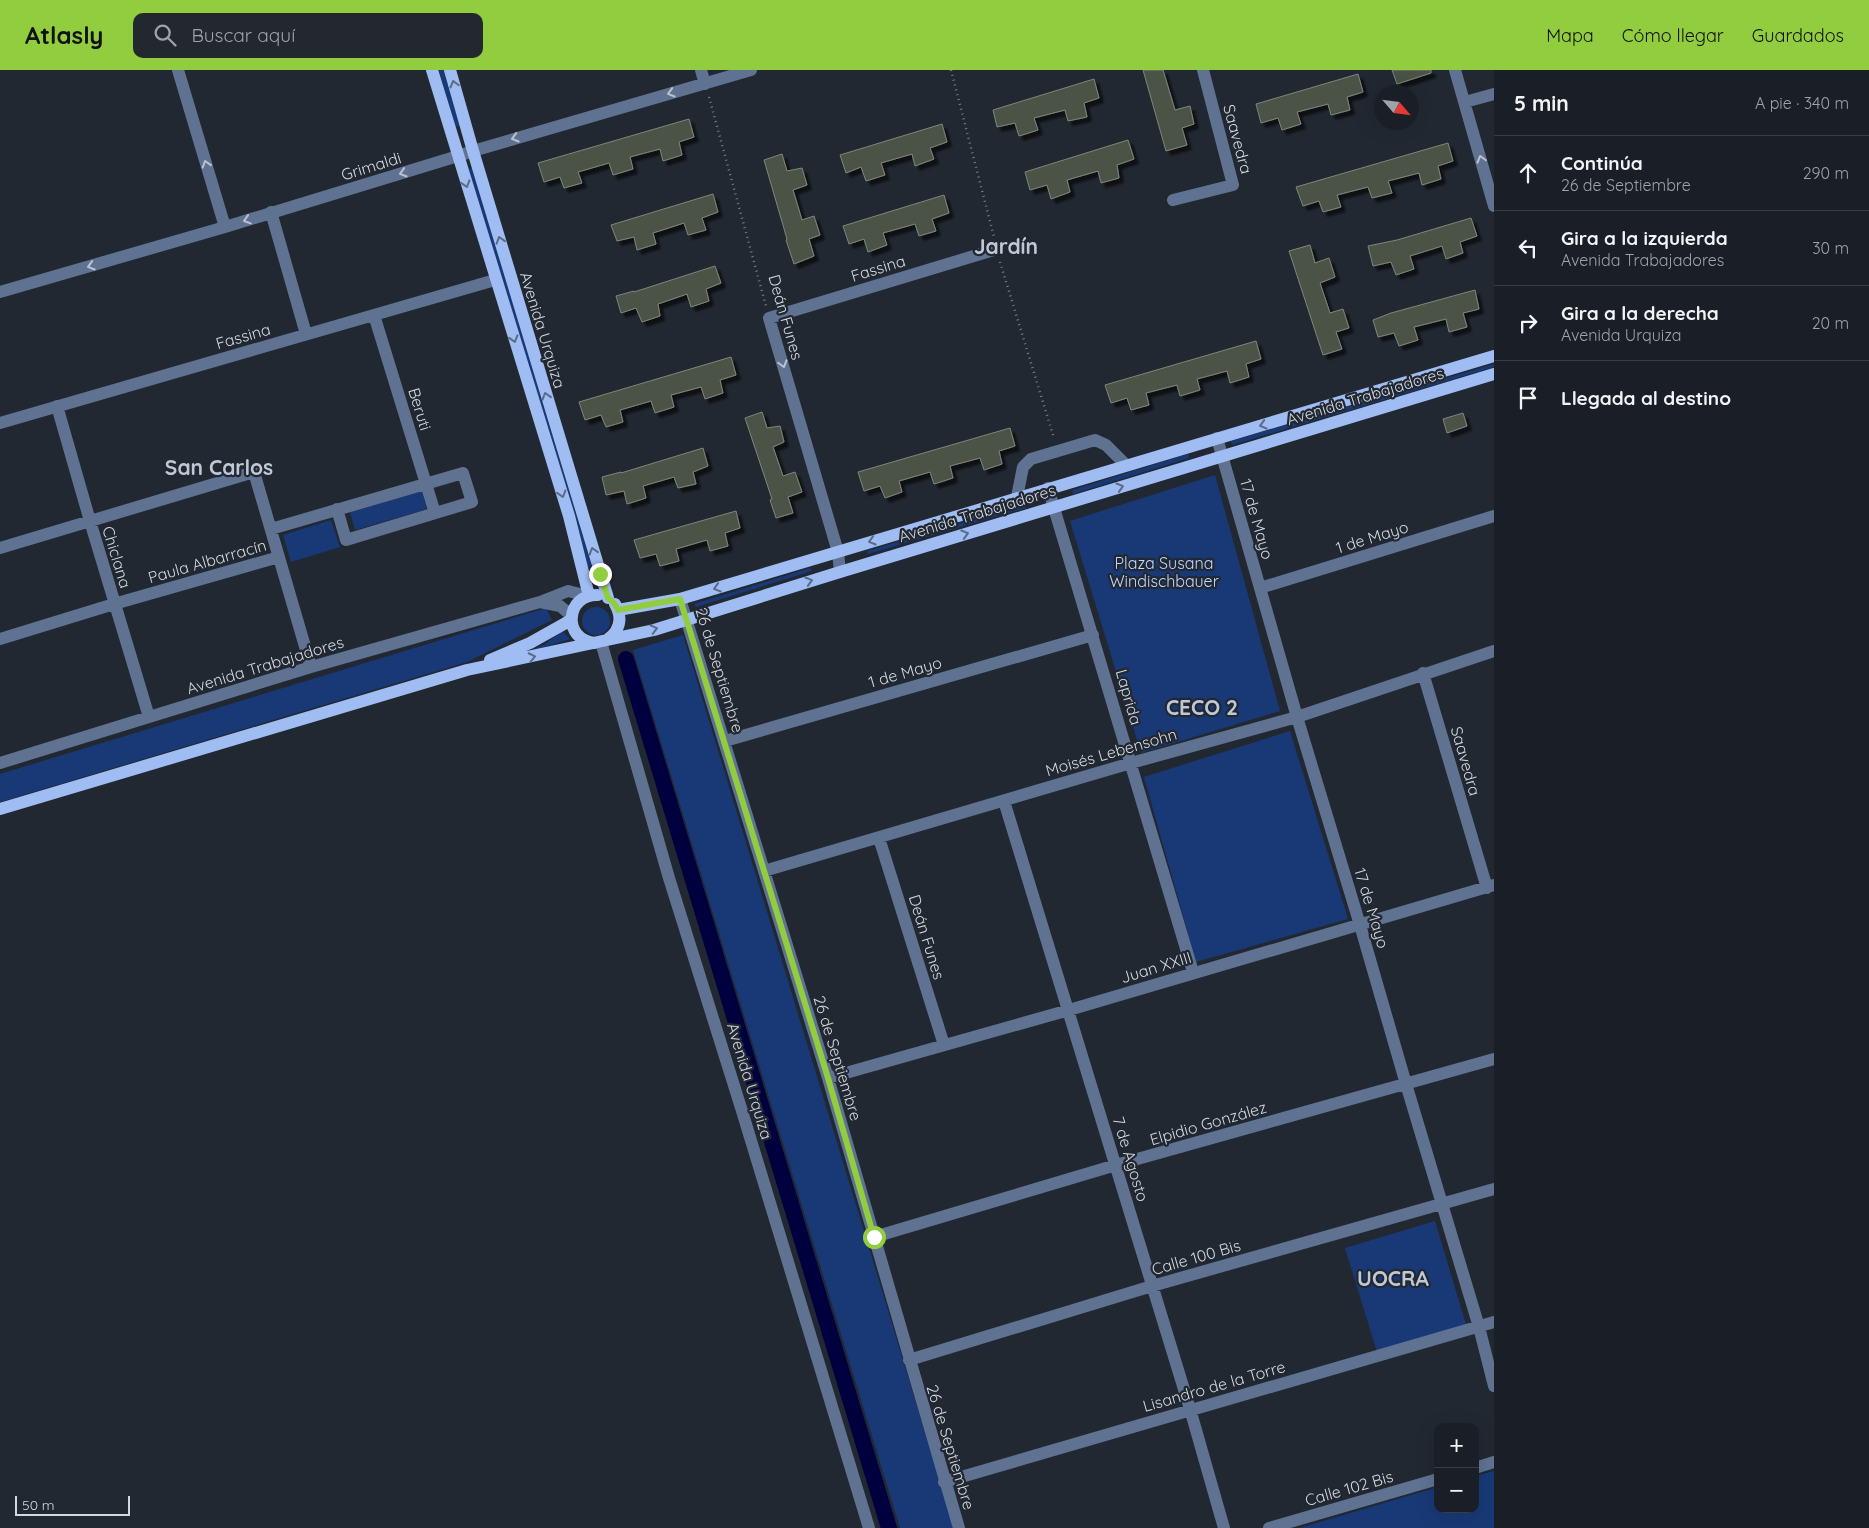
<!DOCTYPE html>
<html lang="es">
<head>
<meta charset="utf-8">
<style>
	body { margin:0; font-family:Quicksand,sans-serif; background:#23272e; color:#f1f3f6 }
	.controls { position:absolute; right:15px; bottom:15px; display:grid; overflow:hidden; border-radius:10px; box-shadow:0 5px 20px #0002 }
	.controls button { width:45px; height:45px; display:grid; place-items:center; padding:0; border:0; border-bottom:1px solid #383c43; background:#1a1e26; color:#f1f3f6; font:25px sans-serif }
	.compass { position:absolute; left:1374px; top:15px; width:45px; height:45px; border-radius:50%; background:#1a1e26; box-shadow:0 5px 20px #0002; rotate:118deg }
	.scale { position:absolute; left:15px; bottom:12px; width:115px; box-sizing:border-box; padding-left:5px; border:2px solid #d3d7de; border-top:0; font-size:14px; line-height:18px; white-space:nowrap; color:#d3d7de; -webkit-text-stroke:4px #222832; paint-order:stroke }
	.stop { position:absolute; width:15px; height:15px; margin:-11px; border:4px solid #92cd3f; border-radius:50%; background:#fff }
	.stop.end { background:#92cd3f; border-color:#fff; box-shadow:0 1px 5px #0008 }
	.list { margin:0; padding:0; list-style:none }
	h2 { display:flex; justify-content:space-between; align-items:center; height:65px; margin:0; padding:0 20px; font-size:21px }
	h2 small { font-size:16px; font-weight:400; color:#9fa2a7 }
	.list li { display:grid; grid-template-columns:32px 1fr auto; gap:15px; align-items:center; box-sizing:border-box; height:75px; padding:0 20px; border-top:1px solid #383c43 }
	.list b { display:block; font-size:19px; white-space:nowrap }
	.list p { margin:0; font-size:16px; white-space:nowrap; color:#9fa2a7 }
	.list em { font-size:16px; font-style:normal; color:#9fa2a7 }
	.icon { flex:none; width:28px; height:28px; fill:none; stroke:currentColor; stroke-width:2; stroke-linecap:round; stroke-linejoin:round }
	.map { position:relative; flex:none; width:1494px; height:1458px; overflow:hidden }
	header { display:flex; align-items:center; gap:30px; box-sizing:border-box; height:70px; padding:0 25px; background:#92cd3f; color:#111 }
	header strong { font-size:24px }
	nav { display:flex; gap:28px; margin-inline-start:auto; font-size:18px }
	.search { width:350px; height:45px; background:#23272e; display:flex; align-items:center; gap:12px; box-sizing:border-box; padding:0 18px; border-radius:10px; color:#9fa2a7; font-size:19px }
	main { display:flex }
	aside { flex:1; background:#1a1e26 }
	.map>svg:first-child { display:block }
</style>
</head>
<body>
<header>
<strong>Atlasly</strong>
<div class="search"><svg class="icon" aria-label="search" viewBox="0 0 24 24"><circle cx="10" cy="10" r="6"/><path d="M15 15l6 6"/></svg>Buscar aquí</div>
<nav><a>Mapa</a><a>Cómo llegar</a><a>Guardados</a></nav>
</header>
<main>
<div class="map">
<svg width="1494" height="1458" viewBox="0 0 1494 1458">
	<defs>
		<filter id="shadow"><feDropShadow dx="4.5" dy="4.5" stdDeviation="1" flood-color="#0009"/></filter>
	</defs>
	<rect width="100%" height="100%" fill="#222832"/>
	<path fill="#193976" d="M439,0H444L460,56L455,57Z
		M473,98L592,497L588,498L469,99Z
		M1494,294V297L1232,375L1231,371Z
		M1188,384L1189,388L1073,424L1072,420Z
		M1215,405L1280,641L1141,683L1070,451Z
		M422,421L427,439L355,460L350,442Z
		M1025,434L1026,438L868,484L867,481Z
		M331,450L340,477L291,492L283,465Z
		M810,498L812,501L696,537L694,534Z
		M582 551a14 14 0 1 1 28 0a14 14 0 1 1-28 0Z
		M546,538L552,550L467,592L0,732V704Z
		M562,561L570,569L528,582L545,574Z
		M683,565L954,1458H900L633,580Z
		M1290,661L1348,849L1196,892L1144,707Z
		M1435,1151L1467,1258L1378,1285L1345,1178Z
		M1494,1401V1458H1300L1438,1417V1439H1475V1406Z"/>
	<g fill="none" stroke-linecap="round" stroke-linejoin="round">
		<path stroke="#00003f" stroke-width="16" d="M626,589L889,1458"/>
	</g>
	<path fill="#4c5346" stroke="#7f8679" filter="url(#shadow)" d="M1143,0H1163L1175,40L1190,36L1194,54L1182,58L1187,75L1166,81Z
		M1392,0H1431V3L1397,14Z
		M1358,4L1363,22L1347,27L1350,40L1331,45L1328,34L1297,42L1301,54L1282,60L1278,48L1261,53L1256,34Z
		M1094,9L1099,28L1084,33L1087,47L1068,51L1065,40L1034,48L1038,60L1019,66L1015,53L997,57L993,40Z
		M689,49L694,67L679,72L682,85L663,91L660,79L630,87L633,99L613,105L609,93L578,102L582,113L564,118L560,107L544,112L538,93Z
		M942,54L947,72L930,78L934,89L915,96L912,84L881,93L885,105L866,111L861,97L846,103L840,85Z
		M1128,70L1134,89L1117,95L1119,108L1101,113L1098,101L1067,110L1070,122L1051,129L1047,115L1030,120L1025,102Z
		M1448,73L1453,91L1438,96L1441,109L1422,115L1419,103L1388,111L1392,123L1372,128L1368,117L1337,125L1341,137L1323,142L1319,131L1303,136L1296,117Z
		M782,84L787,101L802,98L807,115L793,120L802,150L814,146L820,165L809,169L814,186L794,194L786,170L787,169L764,90Z
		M713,124L718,142L702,148L706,160L688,165L684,153L653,163L656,174L637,180L634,167L617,171L611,155Z
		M944,125L949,143L932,149L936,161L919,166L915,154L883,163L887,175L868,182L864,169L849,174L843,156Z
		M1471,148L1477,166L1460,172L1463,183L1446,189L1442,176L1410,186L1414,199L1396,205L1391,192L1373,196L1368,176L1397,170Z
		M1310,175L1315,193L1329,188L1335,207L1320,213L1330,243L1343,239L1349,258L1336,262L1342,279L1323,285L1289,181Z
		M715,196L721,213L706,219L709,231L691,237L687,224L658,234L660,246L642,252L636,238L621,243L616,226L634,221V222Z
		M1475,220L1479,239L1463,243L1467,257L1449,262L1446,249L1414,257L1418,270L1399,276L1394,263L1378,267L1373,250L1391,243Z
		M1256,271L1261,289L1246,294L1249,307L1230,313L1227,301L1197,309L1200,320L1180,326L1177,315L1146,323L1149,335L1131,340L1127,328L1111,333L1105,315Z
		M731,287L736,305L720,310L723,323L705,329L701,317L671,325L674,337L655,343L651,331L620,340L623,352L606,357L601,345L585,350L579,332Z
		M762,342L767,358L780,356L784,372L773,377L783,406L795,402L802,422L788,427L793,443L776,448L770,430L772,429L745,348Z
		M1463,343L1467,356L1447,363L1443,349Z
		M1010,358L1015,376L999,381L1002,394L984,400L980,388L950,396L953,408L934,414L930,402L899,411L902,422L885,428L880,416L864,421L858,402Z
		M703,378L708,396L693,402L696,414L678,418L674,407L643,416L646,428L627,434L624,421L606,425L602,407L621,402V403Z
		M736,441L740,458L725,463L728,476L710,481L707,470L676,479L679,491L660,496L656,484L640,488L634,470Z"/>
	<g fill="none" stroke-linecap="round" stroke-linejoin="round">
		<path stroke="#787d86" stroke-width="2.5" stroke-dasharray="1 4" stroke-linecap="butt" d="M951,0L994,167
			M709,27L766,236
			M1000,192L1054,368"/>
		<path stroke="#607292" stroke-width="12" d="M178,0L225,157
			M701,0L705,14
			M1455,0L1494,136
			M1465,32L1494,24
			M1173,130L1233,115L1203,0
			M271,142L306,264
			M0,222L225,157L458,86L473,81L751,0
			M374,245L435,443
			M57,336L90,451L149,647
			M0,353L495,210
			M1217,368L1297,647L1360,855L1406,1014L1479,1257L1494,1316
			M1048,418L1193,902
			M1017,427L1023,397L1031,389L1095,370L1106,375L1126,395
			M271,459L463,403L472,432L346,470L337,439
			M0,478L254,402L311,597
			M840,502L838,482L769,248L997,179
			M1260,518L1494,446
			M680,529L828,1008L959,1458
			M540,532L560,536L572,546
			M0,569L114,534L279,487
			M601,572L669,808L742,1041L869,1458
			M1423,603L1487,818
			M725,671L1093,565
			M0,693L311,597L540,532L568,521L588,526
			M1004,731L1190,1339L1224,1458
			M879,768L944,975
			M764,801L1131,693L1297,647L1494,581
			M828,1008L1069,940L1494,815
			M874,1167L1116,1095L1494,989
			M909,1290L1152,1216L1494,1119
			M1475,1398L1494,1392
			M944,1412L1494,1252
			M1269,1458L1438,1409"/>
		<path stroke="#9fbdf2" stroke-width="12" d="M432,0L569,446L589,526
			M450,0L473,81L608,528
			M618,540L680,529L1494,286
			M607,570C620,561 623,548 615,534
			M595,573C562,570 565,524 598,525
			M490,590L530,573L571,550
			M0,739L467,600L654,560L840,502L1494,304"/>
	</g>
	<defs><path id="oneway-chevron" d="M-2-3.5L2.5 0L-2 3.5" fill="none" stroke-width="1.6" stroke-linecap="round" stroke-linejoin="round" transform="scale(1.25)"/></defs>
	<g stroke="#5a6b88">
		<use href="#oneway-chevron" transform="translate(454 14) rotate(-105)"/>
		<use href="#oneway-chevron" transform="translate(466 114) rotate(73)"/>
		<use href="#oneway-chevron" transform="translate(500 170) rotate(-107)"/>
		<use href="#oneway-chevron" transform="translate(514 269) rotate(73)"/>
		<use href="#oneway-chevron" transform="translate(546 326) rotate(-107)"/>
		<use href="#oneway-chevron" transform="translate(1263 355) rotate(164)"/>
		<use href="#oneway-chevron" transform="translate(1120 417) rotate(-17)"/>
		<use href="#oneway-chevron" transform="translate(562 424) rotate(73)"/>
		<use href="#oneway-chevron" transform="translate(965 464) rotate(-17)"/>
		<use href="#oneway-chevron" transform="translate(872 471) rotate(163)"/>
		<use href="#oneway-chevron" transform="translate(593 481) rotate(-107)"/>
		<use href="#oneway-chevron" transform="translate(809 511) rotate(-17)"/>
		<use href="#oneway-chevron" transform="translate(717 518) rotate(163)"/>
		<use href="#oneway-chevron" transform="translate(654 559) rotate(-15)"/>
		<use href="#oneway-chevron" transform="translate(532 587) rotate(-12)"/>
	</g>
	<g stroke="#bcc3cf">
		<use href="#oneway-chevron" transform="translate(671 23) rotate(164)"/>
		<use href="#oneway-chevron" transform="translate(515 68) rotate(164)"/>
		<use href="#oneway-chevron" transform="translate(1481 89) rotate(-106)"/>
		<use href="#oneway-chevron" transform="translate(206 94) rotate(-107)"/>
		<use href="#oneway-chevron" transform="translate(403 103) rotate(163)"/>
		<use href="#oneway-chevron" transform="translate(247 150) rotate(162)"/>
		<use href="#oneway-chevron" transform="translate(91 196) rotate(164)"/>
		<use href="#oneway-chevron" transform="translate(783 294) rotate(74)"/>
	</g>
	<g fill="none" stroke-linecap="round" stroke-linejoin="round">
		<path stroke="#92cd3f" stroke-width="6" d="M600,504L608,528L614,533L618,540L680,529L828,1008L874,1167"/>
	</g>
	<g text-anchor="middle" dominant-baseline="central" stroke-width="4.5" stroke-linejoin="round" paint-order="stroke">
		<g font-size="16" fill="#d3d7de" stroke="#222832">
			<text transform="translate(1238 69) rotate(75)">Saavedra</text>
			<text transform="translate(371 96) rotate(-17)">Grimaldi</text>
			<text transform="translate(878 198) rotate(-17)">Fassina</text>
			<text transform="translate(786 247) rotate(74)">Deán Funes</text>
			<text transform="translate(543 260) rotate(73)">Avenida Urquiza</text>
			<text transform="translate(243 266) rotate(-16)">Fassina</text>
			<text transform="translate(1365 326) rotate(-17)">Avenida Trabajadores</text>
			<text transform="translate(420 339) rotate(73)">Beruti</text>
			<text transform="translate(977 443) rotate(-17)">Avenida Trabajadores</text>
			<text transform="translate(1257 449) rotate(74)">17 de Mayo</text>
			<text transform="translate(1372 467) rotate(-17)">1 de Mayo</text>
			<text transform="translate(117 487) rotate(73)">Chiclana</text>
			<text transform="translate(207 491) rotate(-16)">Paula Albarracín</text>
			<text transform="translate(265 595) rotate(-17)">Avenida Trabajadores</text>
			<text transform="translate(720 600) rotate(73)">26 de Septiembre</text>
			<text transform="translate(905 602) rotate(-16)">1 de Mayo</text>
			<text transform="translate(1129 627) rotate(74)">Laprida</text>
			<text transform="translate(1111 682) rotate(-16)">Moisés Lebensohn</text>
			<text transform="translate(1466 691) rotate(74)">Saavedra</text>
			<text transform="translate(1372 838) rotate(73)">17 de Mayo</text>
			<text transform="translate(927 867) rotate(73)">Deán Funes</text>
			<text transform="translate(1156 897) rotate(-17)">Juan XXIII</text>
			<text transform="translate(838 988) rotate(73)">26 de Septiembre</text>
			<text transform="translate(750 1011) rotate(73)">Avenida Urquiza</text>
			<text transform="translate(1208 1053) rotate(-16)">Elpidio González</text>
			<text transform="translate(1131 1089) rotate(73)">7 de Agosto</text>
			<text transform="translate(1196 1187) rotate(-16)">Calle 100 Bis</text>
			<text transform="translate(1214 1316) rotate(-16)">Lisandro de la Torre</text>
			<text transform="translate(951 1377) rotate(73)">26 de Septiembre</text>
			<text transform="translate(1349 1418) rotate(-16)">Calle 102 Bis</text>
		</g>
		<g font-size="16" fill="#bfd6fe" stroke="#222832">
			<text x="1164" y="493">Plaza Susana<tspan x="1164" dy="18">Windischbauer</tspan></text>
		</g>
		<g font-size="21" font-weight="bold" fill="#c0c8d6" stroke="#222832">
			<text x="1006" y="176">Jardín</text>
			<text x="219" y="397">San Carlos</text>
			<text x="1202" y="637">CECO 2</text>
			<text x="1393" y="1208">UOCRA</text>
		</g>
	</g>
</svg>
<div class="controls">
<button>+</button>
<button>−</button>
</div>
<svg class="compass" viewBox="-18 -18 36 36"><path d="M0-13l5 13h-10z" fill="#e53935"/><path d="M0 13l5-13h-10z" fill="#9fa2a7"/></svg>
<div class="scale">50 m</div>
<div class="stop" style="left:874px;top:1167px"></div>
<div class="stop end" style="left:600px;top:504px"></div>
</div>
<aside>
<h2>5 min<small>A pie · 340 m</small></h2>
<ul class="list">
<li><svg class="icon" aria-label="ahead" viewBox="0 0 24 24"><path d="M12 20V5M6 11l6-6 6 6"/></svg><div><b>Continúa</b><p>26 de Septiembre</p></div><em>290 m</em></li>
<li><svg class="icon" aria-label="left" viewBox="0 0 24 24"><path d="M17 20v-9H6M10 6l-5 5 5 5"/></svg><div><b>Gira a la izquierda</b><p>Avenida Trabajadores</p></div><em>30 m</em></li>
<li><svg class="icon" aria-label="right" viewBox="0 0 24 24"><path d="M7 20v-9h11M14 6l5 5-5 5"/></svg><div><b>Gira a la derecha</b><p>Avenida Urquiza</p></div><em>20 m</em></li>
<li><svg class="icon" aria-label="arrive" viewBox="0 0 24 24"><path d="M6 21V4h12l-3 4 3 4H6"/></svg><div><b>Llegada al destino</b></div></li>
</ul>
</aside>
</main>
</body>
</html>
